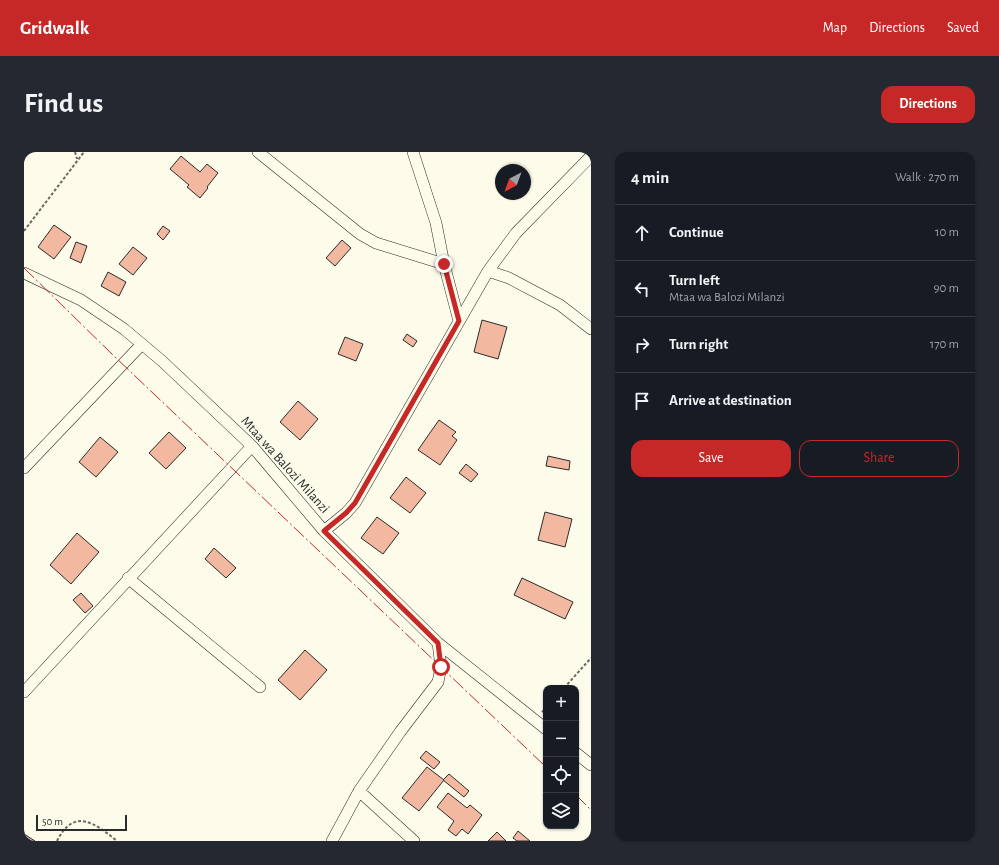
<!DOCTYPE html>
<html lang="en">
<head>
<meta charset="utf-8">
<style>
	body { margin:0; font-family:"Alegreya Sans",sans-serif; background:#242831; color:#f1f3f6 }
	.controls { position:absolute; right:12px; bottom:12px; display:grid; overflow:hidden; border-radius:8px; box-shadow:0 1px 3px #0004 }
	.controls button { width:36px; height:36px; display:grid; place-items:center; padding:0; border:0; border-bottom:1px solid #363941; background:#171b24; color:#f1f3f6; font:20px sans-serif }
	.compass { position:absolute; left:471px; top:12px; width:36px; height:36px; border-radius:50%; background:#171b24; box-shadow:0 1px 3px #0004; rotate:221deg }
	.scale { position:absolute; left:12px; bottom:10px; width:91px; box-sizing:border-box; padding-left:4px; border:2px solid #2b2b2b; border-top:0; font-size:11px; line-height:14px; white-space:nowrap; color:#2b2b2b; -webkit-text-stroke:3px #fdfbea; paint-order:stroke }
	.stop { position:absolute; width:12px; height:12px; margin:-9px; border:3px solid #c62828; border-radius:50%; background:#fff }
	.stop.end { background:#c62828; border-color:#fff; box-shadow:0 1px 4px #0008 }
	.list { margin:0; padding:0; list-style:none }
	h2 { display:flex; justify-content:space-between; align-items:center; height:52px; margin:0; padding:0 16px; font-size:17px }
	h2 small { font-size:13px; font-weight:400; color:#9ea1a6 }
	.list li { display:grid; grid-template-columns:26px 1fr auto; gap:12px; align-items:center; box-sizing:border-box; height:56px; padding:0 16px; border-top:1px solid #363941 }
	.list b { display:block; font-size:15px; white-space:nowrap }
	.list p { margin:0; font-size:13px; white-space:nowrap; color:#9ea1a6 }
	.list em { font-size:13px; font-style:normal; color:#9ea1a6 }
	.actions { display:flex; gap:8px; padding:12px 16px }
	.actions a { flex:1; padding:9px 0; border:1px solid #c62828; border-radius:12px; text-align:center; font-size:14px; color:#c62828 }
	.actions .main { background:#c62828; color:#fff }
	.icon { flex:none; width:22px; height:22px; fill:none; stroke:currentColor; stroke-width:2; stroke-linecap:round; stroke-linejoin:round }
	.map { position:relative; flex:none; width:567px; height:689px; overflow:hidden; border-radius:12px }
	header { display:flex; align-items:center; gap:24px; box-sizing:border-box; height:56px; padding:0 20px; background:#c62828; color:#fff }
	header strong { font-size:19px }
	nav { display:flex; gap:22px; margin-inline-start:auto; font-size:14px }
	.intro { display:flex; align-items:center; justify-content:space-between; box-sizing:border-box; height:96px; padding:0 24px }
	h1 { margin:0; font-size:28px }
	.button { padding:10px 18px; border-radius:12px; background:#c62828; color:#fff; font-size:14px; font-weight:700 }
	main { display:flex; gap:24px; padding:0 24px }
	aside { flex:1; background:#171b24; border-radius:12px; box-shadow:0 1px 3px #0004 }
	.map>svg:first-child { display:block }
</style>
</head>
<body>
<header>
<strong>Gridwalk</strong>
<nav><a>Map</a><a>Directions</a><a>Saved</a></nav>
</header>
<div class="intro"><h1>Find us</h1><a class="button">Directions</a></div>
<main>
<div class="map">
<svg width="567" height="689" viewBox="0 0 567 689">
	<rect width="100%" height="100%" fill="#fdfbea"/>
	<path fill="#f2b8a0" stroke="#2b2b2b" d="M157,4L176,20L183,12L194,21L183,35L184,36L176,46L163,35L165,33L146,17Z
		M30,73L47,85L30,107L14,95Z
		M139,74L146,79L139,88L133,82Z
		M318,88L327,96L311,114L302,106Z
		M52,90L63,94L57,111L46,106Z
		M109,95L123,106L109,123L95,112Z
		M84,120L102,130L95,144L77,134Z
		M458,168L483,175L474,207L450,200Z
		M383,182L393,189L389,195L379,188Z
		M321,185L339,192L332,209L314,202Z
		M274,249L294,267L276,288L256,270Z
		M415,268L432,280L428,284L433,288L416,313L394,298Z
		M145,280L162,296L142,317L125,301Z
		M76,285L94,300L72,325L55,310Z
		M524,304L546,309L545,318L522,314Z
		M442,312L454,322L447,330L435,321Z
		M382,325L402,341L386,361L366,346Z
		M521,360L548,367L541,395L514,388Z
		M353,365L375,381L359,402L337,386Z
		M53,381L75,400L47,432L26,413Z
		M190,396L212,416L202,426L181,407Z
		M498,426L549,450L541,467L490,443Z
		M57,441L69,454L61,461L49,448Z
		M281,498L303,518L276,548L254,528Z
		M402,599L416,610L410,617L396,606Z
		M403,615L420,628L395,659L378,646Z
		M425,622L445,639L440,645L419,628Z
		M424,641L443,656L446,653L458,663L444,682L438,677L432,684L424,678L430,669L413,655Z
		M494,679L506,689H493L489,686Z
		M473,680L482,689H464Z
		M0,682L11,689H0Z"/>
	<g fill="none" stroke-linecap="round" stroke-linejoin="round">
		<g stroke="#2b2b2b" stroke-width="12">
			<path id="street" d="M234,0L336,82L352,91L420,112
				M389,0L412,71L420,112L435,169
				M464,119L485,126L536,153L567,177
				M0,121L57,148L100,177L138,209L228,294L300,379L414,491L522,577
				M0,316L118,192
				M300,379L322,361L331,351L464,119L492,81L567,4
				M104,426L236,535
				M0,540L228,294
				M552,601L567,613
				M335,639L390,689
				M308,689L335,639L376,580L414,530L417,515L414,491"/>
		</g>
		<path stroke="#6a6964" stroke-width="2" stroke-dasharray="3 2" stroke-linecap="butt" d="M51,0L53,7
			M0,79L60,0
			M540,536L567,506
			M518,560L522,556
			M33,689C50,655 71,671 93,689"/>
		<use href="#street" stroke="#fdfbea" stroke-width="11"/>
		<path stroke="#c62828" stroke-width="1" stroke-dasharray="14 3 2 3" stroke-linecap="butt" d="M0,116L90,204L522,615
			M552,643L567,658"/>
	</g>
	<g fill="none" stroke-linecap="round" stroke-linejoin="round">
		<path stroke="#c62828" stroke-width="5" d="M417,515L414,491L300,379L322,361L331,351L435,169L420,112"/>
	</g>
	<g text-anchor="middle" dominant-baseline="central" stroke-width="3" stroke-linejoin="round" paint-order="stroke">
		<g font-size="14" fill="#2b2b2b" stroke="#fdfbea">
			<text transform="translate(261 313) rotate(48)">Mtaa wa Balozi Milanzi</text>
		</g>
	</g>
</svg>
<div class="controls">
<button>+</button>
<button>−</button>
<button><svg class="icon" aria-label="locate" viewBox="0 0 24 24"><circle cx="12" cy="12" r="6"/><path d="M12 2v4M12 18v4M2 12h4M18 12h4"/></svg></button>
<button><svg class="icon" aria-label="layers" viewBox="0 0 24 24"><path d="M12 4l9 5-9 5-9-5zM3 14l9 5 9-5"/></svg></button>
</div>
<svg class="compass" viewBox="-18 -18 36 36"><path d="M0-13l5 13h-10z" fill="#e53935"/><path d="M0 13l5-13h-10z" fill="#9ea1a6"/></svg>
<div class="scale">50 m</div>
<div class="stop" style="left:417px;top:515px"></div>
<div class="stop end" style="left:420px;top:112px"></div>
</div>
<aside>
<h2>4 min<small>Walk · 270 m</small></h2>
<ul class="list">
<li><svg class="icon" aria-label="ahead" viewBox="0 0 24 24"><path d="M12 20V5M6 11l6-6 6 6"/></svg><div><b>Continue</b></div><em>10 m</em></li>
<li><svg class="icon" aria-label="left" viewBox="0 0 24 24"><path d="M17 20v-9H6M10 6l-5 5 5 5"/></svg><div><b>Turn left</b><p>Mtaa wa Balozi Milanzi</p></div><em>90 m</em></li>
<li><svg class="icon" aria-label="right" viewBox="0 0 24 24"><path d="M7 20v-9h11M14 6l5 5-5 5"/></svg><div><b>Turn right</b></div><em>170 m</em></li>
<li><svg class="icon" aria-label="arrive" viewBox="0 0 24 24"><path d="M6 21V4h12l-3 4 3 4H6"/></svg><div><b>Arrive at destination</b></div></li>
</ul>
<div class="actions"><a class="main">Save</a><a>Share</a></div>
</aside>
</main>
</body>
</html>
